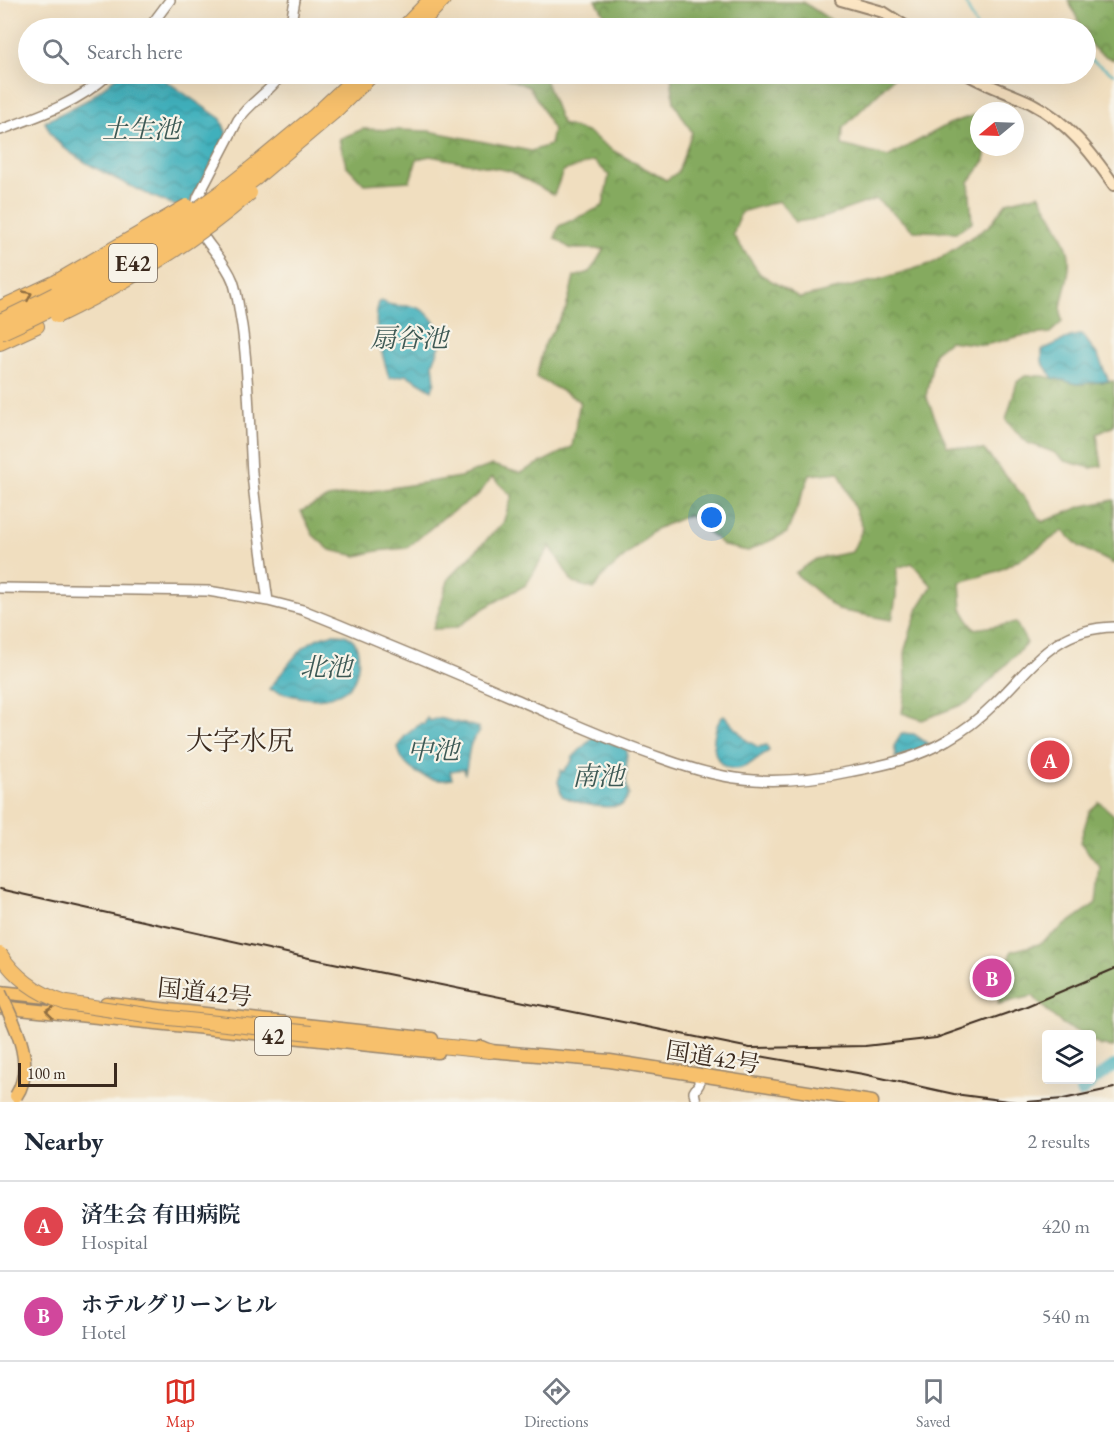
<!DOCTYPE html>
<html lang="en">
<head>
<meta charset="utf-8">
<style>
	body { margin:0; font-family:"EB Garamond","Noto Serif JP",serif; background:#f6f6f7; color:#1f2937 }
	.controls { position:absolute; right:18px; bottom:18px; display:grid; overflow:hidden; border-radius:6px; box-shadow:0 6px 24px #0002 }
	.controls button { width:54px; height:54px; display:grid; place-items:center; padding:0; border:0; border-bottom:2px solid #e0e1e3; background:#fff; color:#1f2937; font:30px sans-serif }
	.compass { position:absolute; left:970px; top:102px; width:54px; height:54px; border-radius:50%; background:#fff; box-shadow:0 6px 24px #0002; rotate:251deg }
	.scale { position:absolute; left:18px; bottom:15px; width:99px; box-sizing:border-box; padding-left:6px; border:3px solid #3b2a1e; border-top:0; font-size:16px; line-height:21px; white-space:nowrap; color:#3b2a1e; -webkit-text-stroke:4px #f7f3e8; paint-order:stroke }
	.you { position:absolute; left:712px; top:518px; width:21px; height:21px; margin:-15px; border:4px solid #fff; border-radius:50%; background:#1a73e8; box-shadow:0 0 0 9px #1a73e833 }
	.badge { display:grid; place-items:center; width:39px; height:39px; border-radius:50%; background:#d93025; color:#fff; font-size:20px; font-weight:700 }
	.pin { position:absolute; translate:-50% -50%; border:3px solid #fff; box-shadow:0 2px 6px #0006 }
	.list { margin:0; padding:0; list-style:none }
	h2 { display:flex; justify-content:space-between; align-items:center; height:78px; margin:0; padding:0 24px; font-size:26px }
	h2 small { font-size:20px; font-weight:400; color:#747a83 }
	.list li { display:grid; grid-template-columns:39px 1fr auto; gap:18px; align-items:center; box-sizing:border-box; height:90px; padding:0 24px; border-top:2px solid #e0e1e3 }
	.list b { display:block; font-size:22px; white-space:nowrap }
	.list p { margin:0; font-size:20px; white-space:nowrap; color:#747a83 }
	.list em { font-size:20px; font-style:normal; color:#747a83 }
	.icon { flex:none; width:33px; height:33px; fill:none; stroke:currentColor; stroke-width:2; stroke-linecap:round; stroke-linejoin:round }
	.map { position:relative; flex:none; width:1114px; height:1102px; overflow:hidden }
	.search { position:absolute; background:#fff; box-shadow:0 6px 24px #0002; left:18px; right:18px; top:18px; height:66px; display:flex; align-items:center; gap:15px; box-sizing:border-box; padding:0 21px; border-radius:33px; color:#747a83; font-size:22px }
	.sheet { height:258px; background:#fff }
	nav { display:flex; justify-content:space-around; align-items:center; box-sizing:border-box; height:84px; border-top:2px solid #e0e1e3; background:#fff; font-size:16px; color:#747a83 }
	nav a { display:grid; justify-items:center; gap:3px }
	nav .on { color:#d93025 }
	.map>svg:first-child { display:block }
</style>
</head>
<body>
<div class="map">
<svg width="1114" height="1102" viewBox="0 0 1114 1102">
	<defs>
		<pattern id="forest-crowns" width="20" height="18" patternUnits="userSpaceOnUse" patternTransform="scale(1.5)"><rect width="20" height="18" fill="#85aa5f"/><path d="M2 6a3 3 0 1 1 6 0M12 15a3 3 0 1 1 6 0" fill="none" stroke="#6e8b4e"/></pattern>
		<pattern id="water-waves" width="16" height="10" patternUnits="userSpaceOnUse" patternTransform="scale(1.5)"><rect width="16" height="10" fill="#40b0bc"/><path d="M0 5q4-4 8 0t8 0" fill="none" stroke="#378f98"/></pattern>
	</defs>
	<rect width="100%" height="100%" fill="#f7f3e8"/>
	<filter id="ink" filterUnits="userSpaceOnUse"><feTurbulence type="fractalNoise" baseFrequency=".0167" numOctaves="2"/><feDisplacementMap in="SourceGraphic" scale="12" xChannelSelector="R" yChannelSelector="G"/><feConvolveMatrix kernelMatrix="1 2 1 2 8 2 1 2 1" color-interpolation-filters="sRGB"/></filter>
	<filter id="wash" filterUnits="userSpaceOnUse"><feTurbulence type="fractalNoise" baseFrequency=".008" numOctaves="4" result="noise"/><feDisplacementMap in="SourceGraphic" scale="24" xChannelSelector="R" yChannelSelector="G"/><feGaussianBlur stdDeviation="1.35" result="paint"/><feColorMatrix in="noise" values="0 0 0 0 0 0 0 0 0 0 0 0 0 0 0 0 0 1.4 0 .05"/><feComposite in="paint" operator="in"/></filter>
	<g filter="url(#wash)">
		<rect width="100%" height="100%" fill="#f0debf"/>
		<path fill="url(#forest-crowns)" stroke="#606a3e" stroke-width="1.5" d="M596,0L803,2L843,28H612Z
			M1068,0H1114V60C1099,54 1086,47 1086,28H1082Z
			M496,74H543L562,124L589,133L612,150L666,180L678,172L692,132L674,103L671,74H897L843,128L842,145L888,157L949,124L977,114L979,118V147H985V160L969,182L972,222L957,232L914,231L876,199L822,218L796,222L779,201L741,212L733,235L760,274L800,298L874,281L933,263L989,226L1007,202L1039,194C1049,211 1067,238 1069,257C1072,280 1057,300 1062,322L1050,333L1021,336L985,345L949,341L935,352L926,396L947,446L984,450L1025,498L1042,522L1083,506L1114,500V564L1080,547L1063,531L1024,557L998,571L960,582L962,609L974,629L1016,623L1027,643L969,702L922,720L902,713L906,686L905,649L918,608L932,586L912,563L897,568L896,597L892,620L838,610L795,573L816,559L852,552L863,528L839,472L810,475L787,533L748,551L724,546L689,515L656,529L603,576L594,589L573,583L550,546L526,585L486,607L456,628L433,629L449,578L503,523L512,496L492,477L477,496L444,517L407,548L377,551L357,556L330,550L313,535L301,511L328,498L460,477L492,465L520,473L572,447L580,401L536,377L544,345L566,309L574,277L590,272L604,249H571L555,238L559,226L603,206L609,175L594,161L563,171L554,195L510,171L430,156L417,159L410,181L364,184L346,165L339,139L363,129L429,131L531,151L550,145L553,130L540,104L529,87Z
			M1025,376H1043L1077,384L1114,381V426L1097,434L1102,466L1091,468L1065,461L1053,452L1028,443L1015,431L1006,420L1017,382Z
			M1099,802L1114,815V1047L1101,1046L1092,1041V1034C1067,1034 1049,1013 1033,996L998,1004L1011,951L1039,944L1096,903L1100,867L1080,842L1089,812Z"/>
		<path fill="url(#water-waves)" stroke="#3e6d6d" stroke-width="1.5" d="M120,74H156L221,119L227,135L186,209C159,201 70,160 54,138C50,134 48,127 45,122L89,99Z
			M382,301C391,307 400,305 411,306C428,308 439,326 442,341L433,363L435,382L432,390L407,375L389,378C383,354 371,327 379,302Z
			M1082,334L1098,356L1109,381L1077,384L1053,378L1042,362V350L1070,337Z
			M332,634C340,634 349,634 354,641C362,654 359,680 347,689C324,706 293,697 269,689C287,668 302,638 332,634Z
			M724,715L746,740L758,747L767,745L769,751C758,756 748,769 735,769C709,769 709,729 724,715Z
			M427,718L430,721L438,718L478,727L479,733C466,743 470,758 465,773L464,769L450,771L452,779C430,784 401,770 398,746L405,736L421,723L424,724Z
			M902,733L914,734L930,745L895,758L896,754L894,746Z
			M594,736L627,750L626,781L629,795L622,805C601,810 581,804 562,796L558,782L561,770L563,772L572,761V758Z"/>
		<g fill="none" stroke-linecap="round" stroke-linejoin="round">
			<path stroke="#40b0bc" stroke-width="2" d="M964,0L977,28
				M1086,59H1089L1114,74"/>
			<path stroke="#40b0bc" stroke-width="12" d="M1081,1092L1098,1077L1114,1066"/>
		</g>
	</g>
	<g filter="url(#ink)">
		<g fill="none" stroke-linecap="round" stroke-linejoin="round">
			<g stroke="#96846e" stroke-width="12">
				<path id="tertiary" d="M149,28L170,0
					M290,28L295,0
					M0,130C39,116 78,103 109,74
					M195,211L198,197L238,120C250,102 270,92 282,74
					M198,227C208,247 225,260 233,281C238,295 239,311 242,326C249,375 249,424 252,473C256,516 262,558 268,601
					M0,588L208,591L268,601L303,610L340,625C397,649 454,672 511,697C561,718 610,741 661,758C691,769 722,778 754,780C786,782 821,778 853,771C886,765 917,758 947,740C963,731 980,718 993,705C1032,668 1054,628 1114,627
					M696,1102L694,1092L699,1084V1076"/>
			</g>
			<g stroke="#96846e" stroke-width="14">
				<path id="secondary" d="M841,0L883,12L908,28
					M967,74C987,86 1010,93 1031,103C1068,122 1091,152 1114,185"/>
			</g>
			<g stroke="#96846e" stroke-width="15">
				<path id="trunk" d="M0,992L47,997
					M106,1003L432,1039
					M0,1007L438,1052
					M481,1047L490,1051L610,1061L872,1102"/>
			</g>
			<g stroke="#96846e" stroke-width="16">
				<path id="motorway" d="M403,28L430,0
					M416,28L443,0
					M250,169L313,117L359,74
					M256,178L333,113L373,74
					M0,308L56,282
					M0,343L37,326
					M311,1033L490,1051"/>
			</g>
			<use href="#tertiary" stroke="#fff" stroke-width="9"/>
			<use href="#secondary" stroke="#fce6c4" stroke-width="10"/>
			<use href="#trunk" stroke="#f7c06c" stroke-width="12"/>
			<use href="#motorway" stroke="#f7c06c" stroke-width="14"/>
			<path stroke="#3b2a1e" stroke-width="2" d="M0,889L309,958L750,1048L865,1046L936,1038L1022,1008L1114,969
				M748,1054L863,1074L954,1094L1016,1102
				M1027,1102L1063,1099L1114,1088"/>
			<g stroke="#96846e" stroke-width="15" stroke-linecap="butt">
				<path id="primary-bridge" d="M0,993C14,1023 37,1064 16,1096"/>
			</g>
			<g stroke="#96846e" stroke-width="16" stroke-linecap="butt">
				<path id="motorway-bridge" d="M56,282L187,206
					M57,316C125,283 193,243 250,193
					M0,321C89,279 174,232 250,169
					M0,333C92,292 177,239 256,178
					M0,954C16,979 38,994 66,1003L160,1017L311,1033"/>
			</g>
			<use href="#primary-bridge" stroke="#f7c06c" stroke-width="12"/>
			<use href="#motorway-bridge" stroke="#f7c06c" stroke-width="14"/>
		</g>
		<defs><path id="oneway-chevron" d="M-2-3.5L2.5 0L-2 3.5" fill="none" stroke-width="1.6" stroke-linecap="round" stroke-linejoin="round" transform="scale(1.5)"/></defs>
		<g stroke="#906e41">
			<use href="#oneway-chevron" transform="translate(28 295) rotate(-25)"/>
			<use href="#oneway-chevron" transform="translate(50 1012) rotate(-174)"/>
		</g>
	</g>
	<g text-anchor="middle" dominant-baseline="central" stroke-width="4.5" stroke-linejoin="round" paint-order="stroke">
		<g fill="#f7f3e8" stroke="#73665b" stroke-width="1.5">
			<rect x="109" y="244" width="48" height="38" rx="4.5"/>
			<rect x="255" y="1017" width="36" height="38" rx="4.5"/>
		</g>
		<g font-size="22" font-weight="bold" fill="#3b2a1e">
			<text x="133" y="263">E42</text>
			<text x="273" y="1036">42</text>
		</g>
		<g font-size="24" fill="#3b2a1e" stroke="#f7f3e8">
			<text transform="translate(205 992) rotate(6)">国道42号</text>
			<text transform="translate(713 1057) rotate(9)">国道42号</text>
		</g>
		<g font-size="26" font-style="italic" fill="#3d5955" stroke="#f7f3e8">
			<text x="141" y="129">土生池</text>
			<text x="409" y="338">扇谷池</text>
			<text x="326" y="667">北池</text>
			<text x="433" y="750">中池</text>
			<text x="598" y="776">南池</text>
		</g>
		<g font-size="27" fill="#3b2a1e" stroke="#f7f3e8">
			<text x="240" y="740">大字水尻</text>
		</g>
	</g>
</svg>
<div class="controls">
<button><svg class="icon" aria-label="layers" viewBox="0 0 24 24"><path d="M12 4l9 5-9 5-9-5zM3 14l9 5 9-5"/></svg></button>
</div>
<svg class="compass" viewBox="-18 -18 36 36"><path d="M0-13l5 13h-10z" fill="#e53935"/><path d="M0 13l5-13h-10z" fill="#747a83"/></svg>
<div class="scale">100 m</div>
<div class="you"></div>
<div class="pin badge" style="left:1050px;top:760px;background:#e0444e">A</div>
<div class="pin badge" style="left:992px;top:978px;background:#d1479c">B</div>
<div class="search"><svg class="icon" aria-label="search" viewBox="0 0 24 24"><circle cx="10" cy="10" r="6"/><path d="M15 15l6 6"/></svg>Search here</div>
</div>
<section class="sheet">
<h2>Nearby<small>2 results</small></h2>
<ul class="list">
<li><span class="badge" style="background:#e0444e">A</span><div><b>済生会 有田病院</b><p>Hospital</p></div><em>420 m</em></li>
<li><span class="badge" style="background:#d1479c">B</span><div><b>ホテルグリーンヒル</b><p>Hotel</p></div><em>540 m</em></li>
</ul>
</section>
<nav>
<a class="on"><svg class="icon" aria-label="map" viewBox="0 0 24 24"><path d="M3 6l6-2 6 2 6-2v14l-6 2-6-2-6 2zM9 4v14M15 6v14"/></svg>Map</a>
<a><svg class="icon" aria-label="directions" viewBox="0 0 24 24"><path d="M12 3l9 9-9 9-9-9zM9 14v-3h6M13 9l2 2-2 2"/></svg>Directions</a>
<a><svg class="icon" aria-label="saved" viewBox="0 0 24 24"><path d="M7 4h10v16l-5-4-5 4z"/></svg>Saved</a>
</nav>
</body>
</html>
